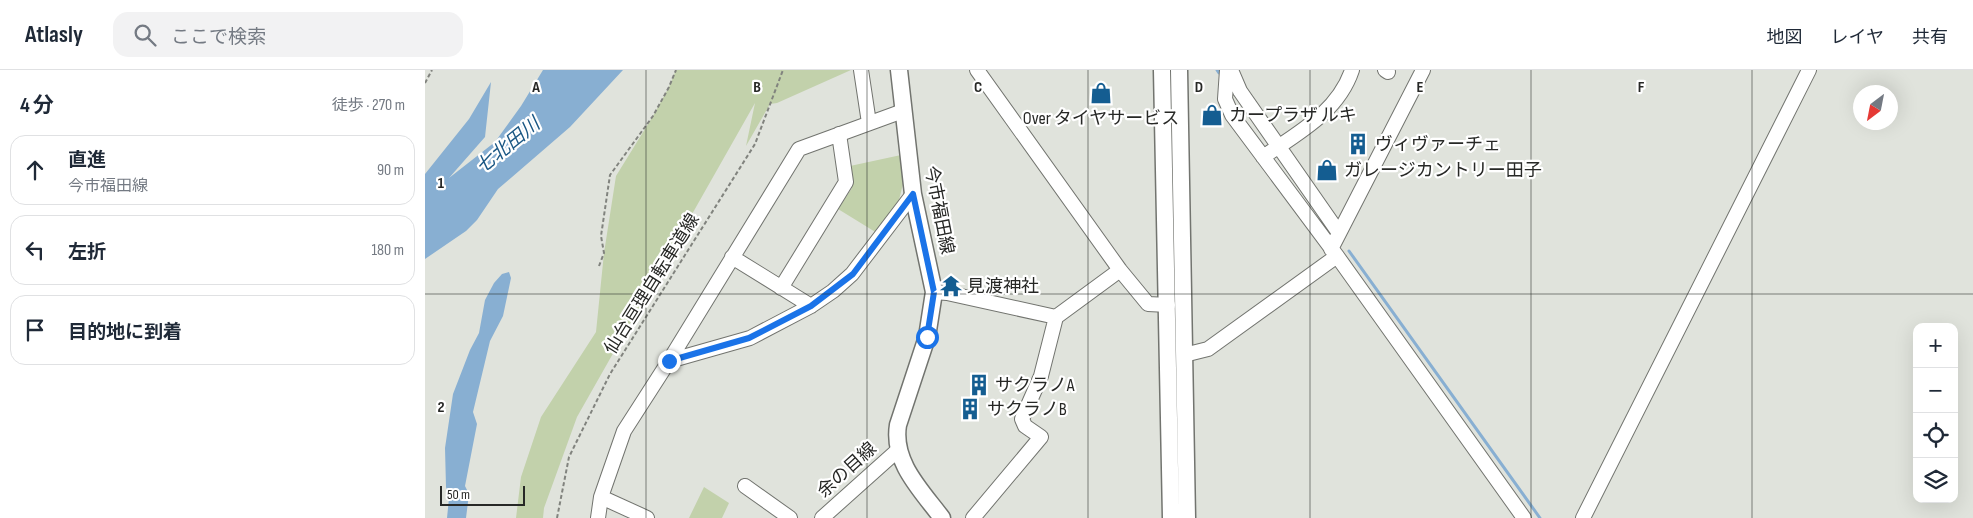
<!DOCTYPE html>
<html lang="ja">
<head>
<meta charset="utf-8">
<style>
	body { margin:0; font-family:"Sofia Sans Condensed","Noto Sans JP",sans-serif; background:#f2f2f3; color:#1f2937 }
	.controls { position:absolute; right:15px; bottom:15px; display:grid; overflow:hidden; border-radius:10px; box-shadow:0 5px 20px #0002 }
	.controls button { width:45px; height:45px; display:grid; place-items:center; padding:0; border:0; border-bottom:1px solid #e0e1e3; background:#fff; color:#1f2937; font:25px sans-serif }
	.compass { position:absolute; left:1428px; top:15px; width:45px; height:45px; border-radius:50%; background:#fff; box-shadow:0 5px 20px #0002; rotate:212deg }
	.scale { position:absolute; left:15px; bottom:12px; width:85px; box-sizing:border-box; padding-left:5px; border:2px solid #272826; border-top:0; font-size:14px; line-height:18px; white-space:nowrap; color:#272826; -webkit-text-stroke:4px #fff; paint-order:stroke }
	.stop { position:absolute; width:15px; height:15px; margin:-11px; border:4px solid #1a73e8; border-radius:50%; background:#fff }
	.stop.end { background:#1a73e8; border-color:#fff; box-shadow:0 1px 5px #0008 }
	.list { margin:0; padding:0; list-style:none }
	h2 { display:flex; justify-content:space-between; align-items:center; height:65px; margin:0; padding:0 20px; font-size:21px }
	h2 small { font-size:16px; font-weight:400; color:#747a83 }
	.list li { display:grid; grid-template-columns:32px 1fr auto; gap:15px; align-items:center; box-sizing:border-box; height:70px; margin:0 10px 10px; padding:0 10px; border:1px solid #e0e1e3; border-radius:15px }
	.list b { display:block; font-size:19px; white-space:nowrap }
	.list p { margin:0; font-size:16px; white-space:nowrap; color:#747a83 }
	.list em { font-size:16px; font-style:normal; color:#747a83 }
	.icon { flex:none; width:28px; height:28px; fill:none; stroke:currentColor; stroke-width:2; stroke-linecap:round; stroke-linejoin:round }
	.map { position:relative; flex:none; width:1548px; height:448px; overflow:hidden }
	header { display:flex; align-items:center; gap:30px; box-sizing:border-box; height:70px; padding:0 25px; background:#fff; border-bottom:1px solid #e0e1e3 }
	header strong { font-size:24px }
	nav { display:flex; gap:28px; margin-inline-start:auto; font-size:18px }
	.search { width:350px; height:45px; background:#f2f2f3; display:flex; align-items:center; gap:12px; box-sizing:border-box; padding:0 18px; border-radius:15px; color:#747a83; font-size:19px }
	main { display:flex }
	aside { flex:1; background:#fff }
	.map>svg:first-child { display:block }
</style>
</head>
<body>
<header>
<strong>Atlasly</strong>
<div class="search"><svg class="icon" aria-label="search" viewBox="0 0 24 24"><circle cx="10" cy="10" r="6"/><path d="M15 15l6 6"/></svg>ここで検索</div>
<nav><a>地図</a><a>レイヤ</a><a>共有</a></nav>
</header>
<main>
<aside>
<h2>4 分<small>徒歩 · 270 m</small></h2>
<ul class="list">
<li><svg class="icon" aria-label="ahead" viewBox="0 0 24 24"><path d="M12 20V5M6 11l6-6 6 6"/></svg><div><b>直進</b><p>今市福田線</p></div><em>90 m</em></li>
<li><svg class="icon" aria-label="left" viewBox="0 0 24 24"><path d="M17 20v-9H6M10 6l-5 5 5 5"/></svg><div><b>左折</b></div><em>180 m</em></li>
<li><svg class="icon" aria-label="arrive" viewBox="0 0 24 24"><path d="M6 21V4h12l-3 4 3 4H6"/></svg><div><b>目的地に到着</b></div></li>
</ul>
</aside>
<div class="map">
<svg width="1548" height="448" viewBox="0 0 1548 448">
	<rect width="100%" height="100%" fill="#e0e3dc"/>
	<path fill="#c2d1ab" d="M251,0H426L352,33L345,34L321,76L330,33L152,347L119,438L118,448H91L96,407L116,347L171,262L179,183L191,106L228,46L244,17Z
		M476,85L478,114L474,130L452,163L413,139L427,118L425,96Z
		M279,417L304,433L297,448H264Z"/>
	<path fill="#88afd2" d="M118,0H198L145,57L73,119L52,150L41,161L0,189V104L44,49L66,12L60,67L24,108L70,72L96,36Z
		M84,202L86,208L78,246L65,271L48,342L52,354L40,416L44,424L41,448H22L24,428L21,417L20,378L28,324L45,280L54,263L60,230L69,213L77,204Z"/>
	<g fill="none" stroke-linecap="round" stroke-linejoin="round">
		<path stroke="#88afd2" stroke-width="3" d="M792,0L794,3
			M924,181L1115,448"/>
		<g stroke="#72746f" stroke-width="16">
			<path id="minor" d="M436,0L444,53
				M552,0L695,200L723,234L743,235
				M802,0L800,29L807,45L912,186L1099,448
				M806,0L815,21L914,163
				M960,0L963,2
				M838,87C873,63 913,42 927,0
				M906,179L998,0
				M307,187L386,236
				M356,218L421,112L414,64
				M509,222L522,223L631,247L616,306L597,349L600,356L616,367L548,448
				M631,247L695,200
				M759,285L783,279L912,186
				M244,291L325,268L386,236L408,221L427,204L488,124
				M320,416L365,448
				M176,427L222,448
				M173,448L176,427L199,361L244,291L374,79L478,41
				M397,448L473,380
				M1158,448L1384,0"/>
		</g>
		<g stroke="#72746f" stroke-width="19">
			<path id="major" d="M474,0L488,124L509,222L502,267L473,355C467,392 496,420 517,448
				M737,0L746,448
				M754,0L762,448"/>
		</g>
		<path stroke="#81837e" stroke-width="2" stroke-dasharray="4 2.5" stroke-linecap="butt" d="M0,13L7,0
			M174,196L179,183L176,166L185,105L228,46L244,17L251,0
			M132,448L144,387L185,304L330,74L358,0"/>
		<use href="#minor" stroke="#fff" stroke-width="14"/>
		<use href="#major" stroke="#fff" stroke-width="16"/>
	</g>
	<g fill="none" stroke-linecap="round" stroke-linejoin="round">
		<path stroke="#1a73e8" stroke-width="6" d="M244,291L324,268L386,236L428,204L488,124L509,222L502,267"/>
	</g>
	<path fill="none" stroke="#272826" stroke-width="1" stroke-opacity="0.55" d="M221,0V448M442,0V448M663,0V448M885,0V448M1106,0V448M1327,0V448M0,224H1548"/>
	<defs>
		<g id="shop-bare" transform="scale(1.725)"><path d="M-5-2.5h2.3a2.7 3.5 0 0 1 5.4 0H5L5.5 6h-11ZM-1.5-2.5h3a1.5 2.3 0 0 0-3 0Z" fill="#145d91" stroke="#fff" stroke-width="2.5" paint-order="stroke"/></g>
		<g id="building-bare" transform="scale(1.725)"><path d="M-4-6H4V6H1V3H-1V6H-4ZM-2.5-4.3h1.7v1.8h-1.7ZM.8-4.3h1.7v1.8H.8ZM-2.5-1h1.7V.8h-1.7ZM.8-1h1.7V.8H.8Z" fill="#145d91" stroke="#fff" stroke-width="2.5" paint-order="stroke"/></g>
		<g id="temple-bare" transform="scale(1.725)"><path d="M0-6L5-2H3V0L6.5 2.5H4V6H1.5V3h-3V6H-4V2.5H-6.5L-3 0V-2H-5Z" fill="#145d91" stroke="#fff" stroke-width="2.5" paint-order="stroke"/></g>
	</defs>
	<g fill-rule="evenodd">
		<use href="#shop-bare" x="676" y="23"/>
		<use href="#shop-bare" x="787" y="45"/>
		<use href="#building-bare" x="933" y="74"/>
		<use href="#shop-bare" x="902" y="100"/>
		<use href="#temple-bare" x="526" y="216"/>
		<use href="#building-bare" x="554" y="315"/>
		<use href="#building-bare" x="545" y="339"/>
	</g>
	<g text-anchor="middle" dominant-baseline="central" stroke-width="4.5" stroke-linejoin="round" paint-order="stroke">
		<g font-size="18" fill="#272826" stroke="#fff" text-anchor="start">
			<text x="804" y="45">カープラザ ルキ</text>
			<text x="676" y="48" text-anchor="middle">Over タイヤサービス</text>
			<text x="950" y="74">ヴィヴァーチェ</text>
			<text x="919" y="100">ガレージカントリー田子</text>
			<text x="542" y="216">見渡神社</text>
			<text x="570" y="315">サクラノA</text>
			<text x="562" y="339">サクラノB</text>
		</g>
		<g font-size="18" fill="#272826" stroke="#fff">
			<text transform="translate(514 140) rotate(79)">今市福田線</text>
			<text transform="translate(227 214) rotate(-58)">仙台亘理自転車道線</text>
			<text transform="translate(422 400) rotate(-42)">余の目線</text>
		</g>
		<g font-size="19" font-style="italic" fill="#1a5784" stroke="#fff">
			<text transform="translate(83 76) rotate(-39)">七北田川</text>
		</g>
	</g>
	<g font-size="16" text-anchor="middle" font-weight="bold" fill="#272826" stroke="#fff" stroke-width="4.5" stroke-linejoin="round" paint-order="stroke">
		<text x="111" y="22">A</text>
		<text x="332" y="22">B</text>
		<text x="553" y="22">C</text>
		<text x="774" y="22">D</text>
		<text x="995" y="22">E</text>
		<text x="1216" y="22">F</text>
		<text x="16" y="118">1</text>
		<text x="16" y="342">2</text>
	</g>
</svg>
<div class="controls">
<button>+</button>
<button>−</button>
<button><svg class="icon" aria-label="locate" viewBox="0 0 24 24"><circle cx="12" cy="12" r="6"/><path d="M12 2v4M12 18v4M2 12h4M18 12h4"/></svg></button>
<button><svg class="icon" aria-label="layers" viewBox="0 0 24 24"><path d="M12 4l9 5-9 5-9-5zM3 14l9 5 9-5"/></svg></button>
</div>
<svg class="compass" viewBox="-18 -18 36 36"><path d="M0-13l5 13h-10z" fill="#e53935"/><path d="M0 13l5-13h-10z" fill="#747a83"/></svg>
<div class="scale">50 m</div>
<div class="stop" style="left:502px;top:267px"></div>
<div class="stop end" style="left:244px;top:291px"></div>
</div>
</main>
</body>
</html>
